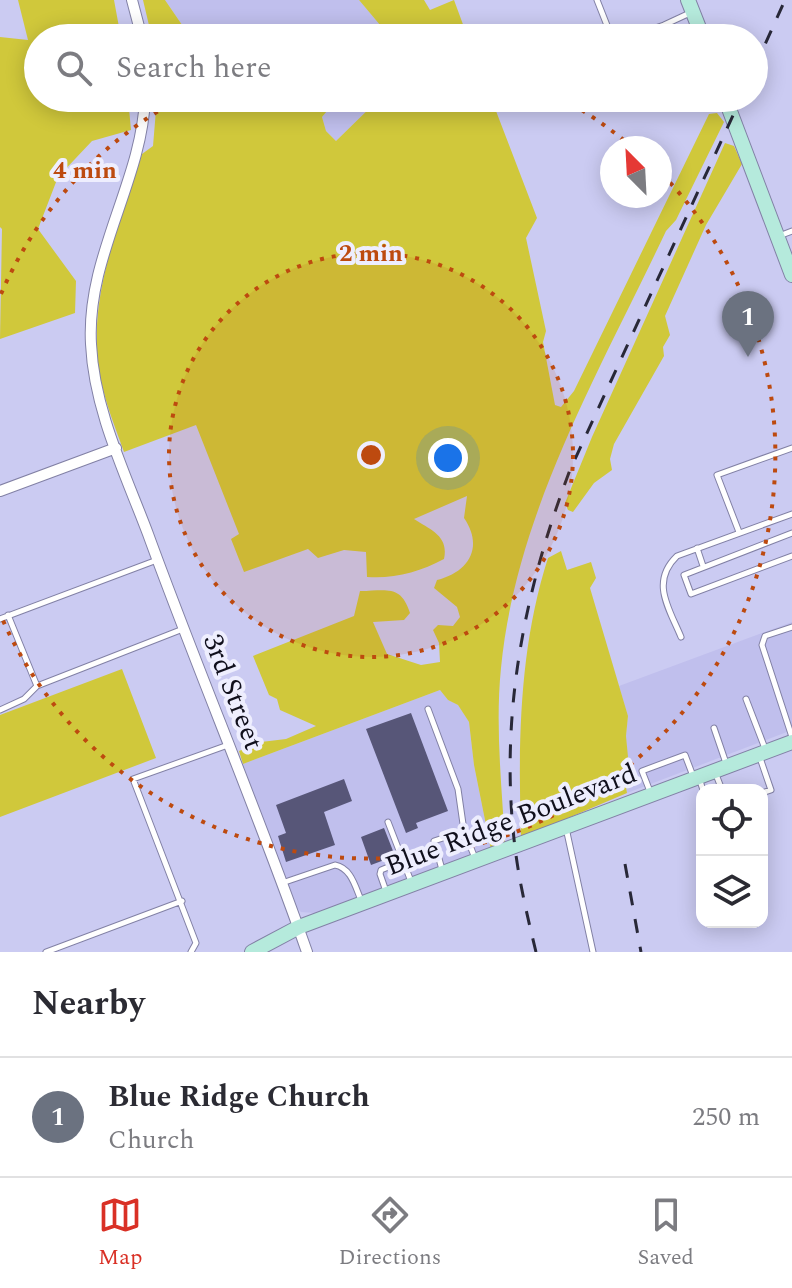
<!DOCTYPE html>
<html lang="en">
<head>
<meta charset="utf-8">
<style>
	body { margin:0; font-family:Spectral,serif; background:#f2f2f3; color:#2b2b33 }
	.controls { position:absolute; right:24px; bottom:24px; display:grid; overflow:hidden; border-radius:16px; box-shadow:0 4px 20px #0003 }
	.controls button { width:72px; height:72px; display:grid; place-items:center; padding:0; border:0; border-bottom:2px solid #e1e1e2; background:#fff; color:#2b2b33; font:40px sans-serif }
	.compass { position:absolute; left:600px; top:136px; width:72px; height:72px; border-radius:50%; background:#fff; box-shadow:0 4px 20px #0003; rotate:336deg }
	.you { position:absolute; left:448px; top:458px; width:28px; height:28px; margin:-20px; border:6px solid #fff; border-radius:50%; background:#1a73e8; box-shadow:0 0 0 12px #1a73e833 }
	.badge { display:grid; place-items:center; width:52px; height:52px; border-radius:50%; background:#d93025; color:#fff; font-size:26px; font-weight:700 }
	.pin { position:absolute; translate:-50% -66px; filter:drop-shadow(0 2px 4px #0008) }
	.pin::after { content:''; position:absolute; top:42px; width:28px; height:24px; background:inherit; clip-path:polygon(0 0,100% 0,50% 100%) }
	.list { margin:0; padding:0; list-style:none }
	h2 { display:flex; justify-content:space-between; align-items:center; height:104px; margin:0; padding:0 32px; font-size:34px }
	h2 small { font-size:26px; font-weight:400; color:#7c7c81 }
	.list li { display:grid; grid-template-columns:52px 1fr auto; gap:24px; align-items:center; box-sizing:border-box; height:120px; padding:0 32px; border-top:2px solid #e1e1e2 }
	.list b { display:block; font-size:30px; white-space:nowrap }
	.list p { margin:0; font-size:26px; white-space:nowrap; color:#7c7c81 }
	.list em { font-size:26px; font-style:normal; color:#7c7c81 }
	.icon { flex:none; width:44px; height:44px; fill:none; stroke:currentColor; stroke-width:2; stroke-linecap:round; stroke-linejoin:round }
	.map { position:relative; flex:none; width:792px; height:952px; overflow:hidden }
	.search { position:absolute; background:#fff; box-shadow:0 4px 20px #0003; left:24px; right:24px; top:24px; height:88px; display:flex; align-items:center; gap:20px; box-sizing:border-box; padding:0 28px; border-radius:44px; color:#7c7c81; font-size:30px }
	.sheet { height:224px; background:#fff }
	nav { display:flex; justify-content:space-around; align-items:center; box-sizing:border-box; height:112px; border-top:2px solid #e1e1e2; background:#fff; font-size:22px; color:#7c7c81 }
	nav a { display:grid; justify-items:center; gap:4px }
	nav .on { color:#d93025 }
	.map>svg:first-child { display:block }
</style>
</head>
<body>
<div class="map">
<svg width="792" height="952" viewBox="0 0 792 952">
	<rect width="100%" height="100%" fill="#cbcbf2"/>
	<path fill="#c0bfed" d="M165,0H359L391,38H191Z
		M338,98H380L336,141L326,131L322,117Z
		M792,622V730L627,793L623,770L627,757L626,736L628,716L619,686Z
		M440,690L448,700L458,705L469,722L474,765L491,850L315,913L301,912L294,905L243,764Z"/>
	<path fill="#d0c83b" d="M18,0H114L121,38H38V98H128L131,130L92,141L58,177L38,229L76,281L75,313L0,339L2,229L0,227V37L28,40Z
		M143,0H165L191,38H152Z
		M359,0H424L430,10L454,0L468,38H391Z
		M157,98H338L322,117L326,131L336,141L380,98H491L537,218L526,238L546,331L543,342L555,405L561,407L574,391L709,114L717,113L724,122L676,220L666,231C600,371 516,512 501,668C495,727 502,787 505,845L491,850L474,765L469,722L458,705L448,700L440,690L243,764L239,751L261,742L286,739L316,726L280,710L277,699L269,695L253,656L354,616L360,591C386,591 401,584 410,613L404,620L373,622L387,654L421,665L440,662L439,643L433,630L438,625L453,626L460,617L457,607L434,588L437,580C469,572 484,547 464,518L467,496L414,519C431,530 449,536 444,559C420,572 394,579 367,577L366,552L344,550L318,558L308,549L244,572L231,539L239,534L196,425L124,452C115,427 105,402 100,376C86,300 119,224 142,154L153,146Z
		M725,143L734,146L742,164L706,225L665,316L670,335L663,347L664,356L614,444L610,459L612,470L594,483L573,512L568,510L565,503L592,437Z
		M561,551L567,570L591,562L596,578L590,588L628,716L626,736L628,757L623,770L627,793L521,838C518,744 519,648 548,558Z
		M122,669L156,758L0,817V715Z"/>
	<path fill="#575678" d="M411,713L448,811L416,823L418,828L406,833L366,729Z
		M344,779L352,801L324,812L335,845L286,862L278,836L286,833L276,805Z
		M384,828L395,856L371,865L361,837Z"/>
	<g fill="none" stroke-linecap="round" stroke-linejoin="round">
		<g stroke="#8281a5" stroke-width="7">
			<path id="lane" d="M597,0L612,38
				M626,38L664,25L692,12
				M682,98L695,107
				M779,236L792,231
				M739,532L717,475L792,448
				M792,533L684,575L691,594L792,556
				M697,548L703,566
				M8,615L37,686L183,629
				M0,619L157,560
				M792,627L765,636L762,645L792,737
				M681,637C669,608 650,582 677,556L792,514
				M746,699L766,751
				M428,709L458,789L464,831
				M0,710L24,699L37,686
				M714,728L727,766
				M759,755L771,790L762,793
				M715,772L722,790
				M699,778L703,790
				M651,794L642,771L685,755L693,776
				M388,822L412,884
				M566,828L593,952
				M443,873L434,841L464,831L475,858
				M282,883L335,865C351,868 355,886 361,900
				M387,894L380,874L381,870L403,861
				M46,952L182,901
				M191,952L196,943L133,779L228,745"/>
		</g>
		<g stroke="#8281a5" stroke-width="12">
			<path id="street" d="M132,0L142,38
				M145,98C142,181 86,257 91,344C94,410 125,473 148,534C199,674 258,812 307,952
				M0,491L116,448"/>
		</g>
		<g stroke="#8281a5" stroke-width="16">
			<path id="secondary" d="M688,0L703,38
				M725,98L792,275
				M252,952L299,927L792,742"/>
		</g>
		<use href="#lane" stroke="#fff" stroke-width="5"/>
		<use href="#street" stroke="#fff" stroke-width="10"/>
		<use href="#secondary" stroke="#b5eadc" stroke-width="14"/>
		<path stroke="#282838" stroke-width="3" stroke-dasharray="14 14" stroke-linecap="butt" d="M754,69L785,0
			M625,864L641,952
			M536,952C527,915 518,877 514,839C500,712 525,588 570,470L741,98"/>
	</g>
	<circle cx="371" cy="455" r="202" fill="#bd4a0f" fill-opacity=".12"/>
	<g fill="none" stroke="#bd4a0f" stroke-width="4" stroke-dasharray="4 8">
		<circle cx="371" cy="455" r="202"/>
		<path d="M1 294A404 404 0 0 1 181 98M561 98A404 404 0 0 1 633 148M662 174A404 404 0 1 1 1 616"/>
	</g>
	<g text-anchor="middle" dominant-baseline="central" stroke-width="8" stroke-linejoin="round" paint-order="stroke">
		<g font-size="28" fill="#100f1c" stroke="#eeeefe">
			<text transform="translate(233 692) rotate(69)">3rd Street</text>
			<text transform="translate(511 820) rotate(-21)">Blue Ridge Boulevard</text>
		</g>
	</g>
	<circle cx="371" cy="455" r="12" fill="#bd4a0f" stroke="#eeeefe" stroke-width="4"/>
	<g font-size="24" text-anchor="middle" font-weight="bold" fill="#bd4a0f" stroke="#eeeefe" stroke-width="8" stroke-linejoin="round" paint-order="stroke">
		<text x="85" y="178">4 min</text>
		<text x="371" y="261">2 min</text>
	</g>
</svg>
<div class="controls">
<button><svg class="icon" aria-label="locate" viewBox="0 0 24 24"><circle cx="12" cy="12" r="6"/><path d="M12 2v4M12 18v4M2 12h4M18 12h4"/></svg></button>
<button><svg class="icon" aria-label="layers" viewBox="0 0 24 24"><path d="M12 4l9 5-9 5-9-5zM3 14l9 5 9-5"/></svg></button>
</div>
<svg class="compass" viewBox="-18 -18 36 36"><path d="M0-13l5 13h-10z" fill="#e53935"/><path d="M0 13l5-13h-10z" fill="#7c7c81"/></svg>
<div class="you"></div>
<div class="pin badge" style="left:748px;top:357px;background:#6b7280">1</div>
<div class="search"><svg class="icon" aria-label="search" viewBox="0 0 24 24"><circle cx="10" cy="10" r="6"/><path d="M15 15l6 6"/></svg>Search here</div>
</div>
<section class="sheet">
<h2>Nearby<small></small></h2>
<ul class="list">
<li><span class="badge" style="background:#6b7280">1</span><div><b>Blue Ridge Church</b><p>Church</p></div><em>250 m</em></li>
</ul>
</section>
<nav>
<a class="on"><svg class="icon" aria-label="map" viewBox="0 0 24 24"><path d="M3 6l6-2 6 2 6-2v14l-6 2-6-2-6 2zM9 4v14M15 6v14"/></svg>Map</a>
<a><svg class="icon" aria-label="directions" viewBox="0 0 24 24"><path d="M12 3l9 9-9 9-9-9zM9 14v-3h6M13 9l2 2-2 2"/></svg>Directions</a>
<a><svg class="icon" aria-label="saved" viewBox="0 0 24 24"><path d="M7 4h10v16l-5-4-5 4z"/></svg>Saved</a>
</nav>
</body>
</html>
